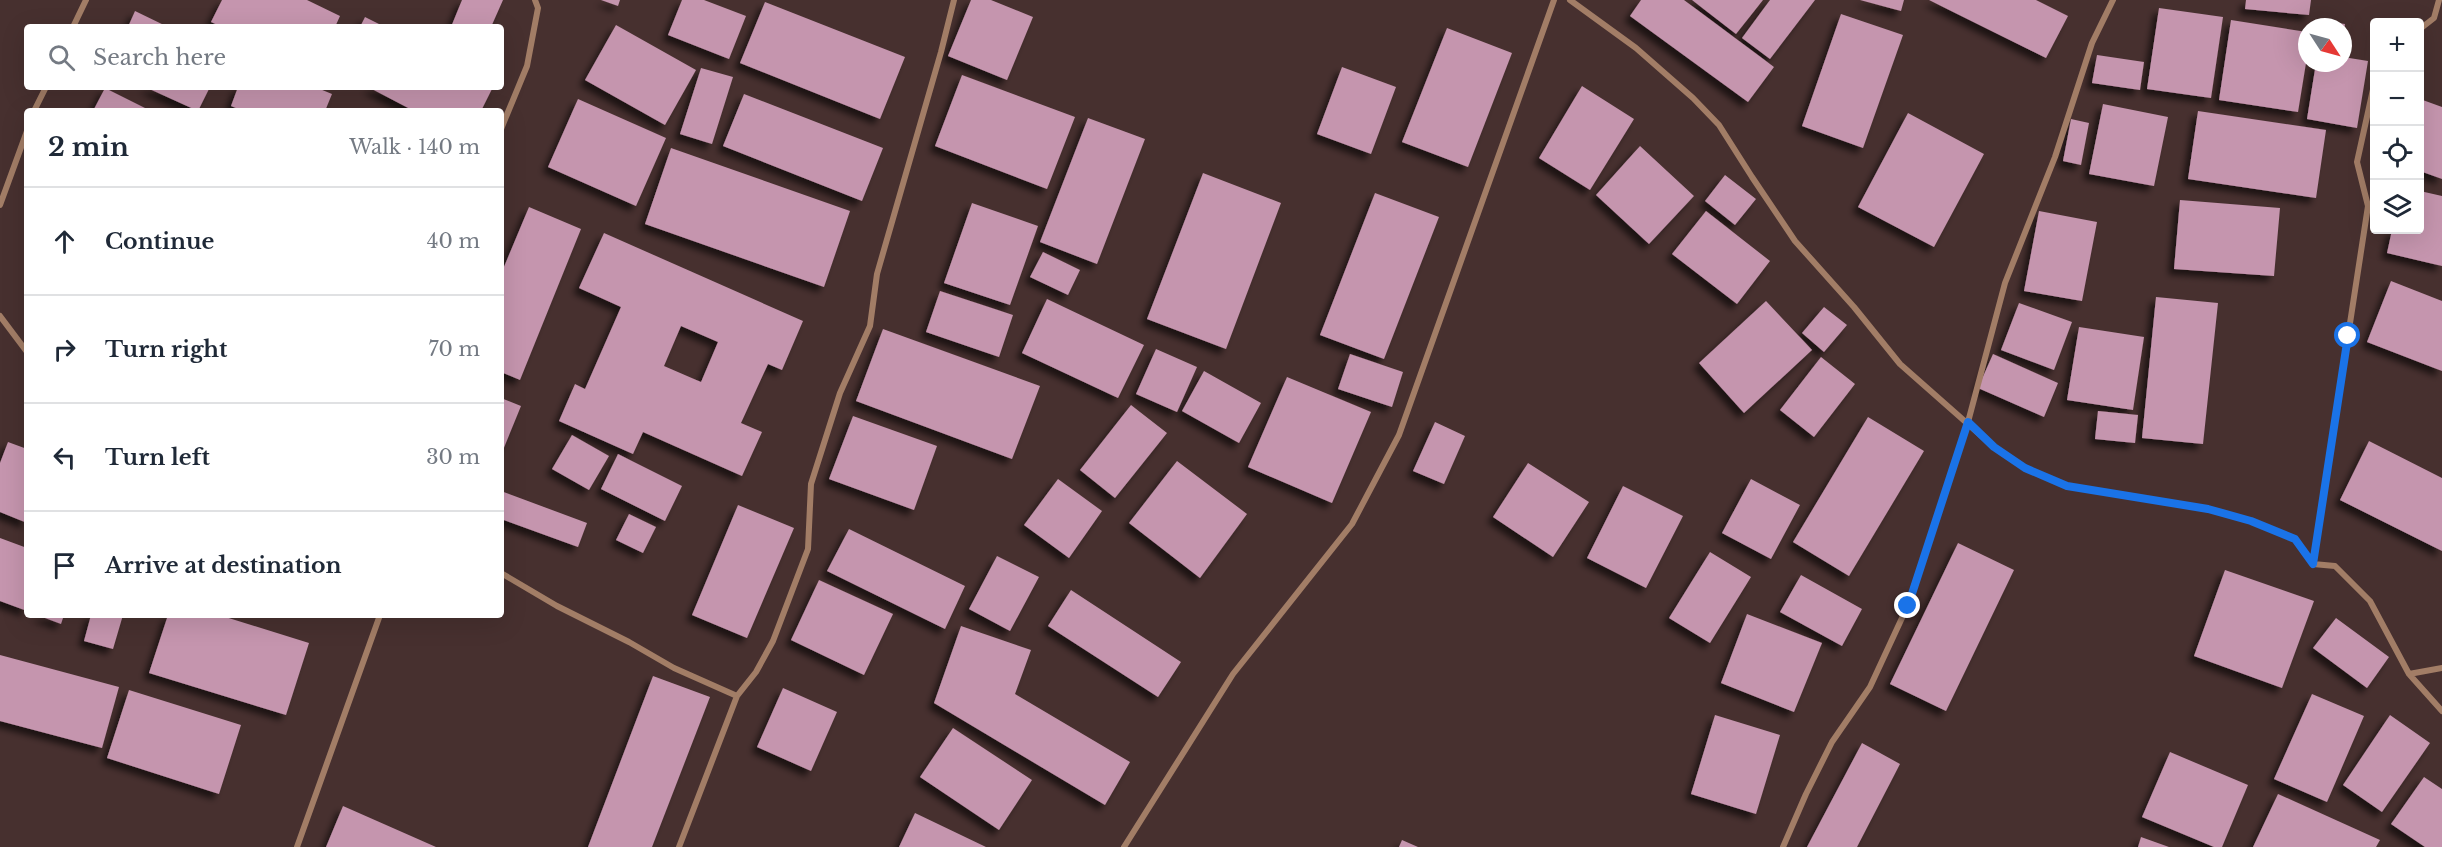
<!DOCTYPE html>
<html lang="en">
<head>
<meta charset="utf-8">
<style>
	body { margin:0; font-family:"Libre Baskerville",serif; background:#f6f6f7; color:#1f2937 }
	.controls { position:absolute; right:18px; top:18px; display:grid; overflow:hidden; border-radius:6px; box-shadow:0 6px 24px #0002 }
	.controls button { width:54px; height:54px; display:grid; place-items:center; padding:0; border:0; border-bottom:2px solid #e0e1e3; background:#fff; color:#1f2937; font:30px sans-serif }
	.compass { position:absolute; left:2298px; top:18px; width:54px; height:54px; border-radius:50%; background:#fff; box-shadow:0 6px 24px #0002; rotate:126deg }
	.stop { position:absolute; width:18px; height:18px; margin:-14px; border:4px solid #1a73e8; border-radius:50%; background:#fff }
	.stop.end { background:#1a73e8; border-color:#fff; box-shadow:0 2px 6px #0008 }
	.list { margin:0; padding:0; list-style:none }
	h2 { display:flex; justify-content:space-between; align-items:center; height:78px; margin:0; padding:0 24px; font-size:26px }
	h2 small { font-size:20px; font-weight:400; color:#747a83 }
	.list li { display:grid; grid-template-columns:39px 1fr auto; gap:18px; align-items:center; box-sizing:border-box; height:108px; padding:0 24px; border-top:2px solid #e0e1e3 }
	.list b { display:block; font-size:22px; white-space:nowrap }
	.list em { font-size:20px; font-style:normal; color:#747a83 }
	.icon { flex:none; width:33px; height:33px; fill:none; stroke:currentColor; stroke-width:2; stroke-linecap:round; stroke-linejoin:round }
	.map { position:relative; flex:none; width:2442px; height:847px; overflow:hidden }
	.search { position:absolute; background:#fff; box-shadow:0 6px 24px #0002; left:24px; top:24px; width:480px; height:66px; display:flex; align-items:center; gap:15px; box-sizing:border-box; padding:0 21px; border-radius:6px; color:#747a83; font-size:22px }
	.panel { position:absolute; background:#fff; box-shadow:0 6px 24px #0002; left:24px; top:108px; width:480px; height:510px; border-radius:6px }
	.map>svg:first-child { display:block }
</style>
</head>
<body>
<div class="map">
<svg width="2442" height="847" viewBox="0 0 2442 847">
	<defs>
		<filter id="shadow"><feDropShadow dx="-5.5" dy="5.5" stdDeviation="3" flood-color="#0009"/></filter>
	</defs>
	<rect width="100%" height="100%" fill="#47302f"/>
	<path fill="#c595ae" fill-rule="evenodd" filter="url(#shadow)" d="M222,0H307L340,16L335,27H222L211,22Z
		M462,0H503L491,27H451Z
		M601,0H620L618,6Z
		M682,0H704L746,16L729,59L668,35Z
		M971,0H991L1033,17L1007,80L948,56Z
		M1641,0H1684L1774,67L1748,102L1630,16Z
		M1692,0H1763L1736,34Z
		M1770,0H1815L1770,59L1742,38Z
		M1860,0H1904L1901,11Z
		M1929,0H2036L2068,16L2046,58Z
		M2246,0H2311L2309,15L2245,9Z
		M765,2L905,57L880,119L740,63Z
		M2159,8L2223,17L2211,98L2147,89Z
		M135,11L168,27H128Z
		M1841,14L1903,35L1863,148L1802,126Z
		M365,17L385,27H360Z
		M2231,20L2307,32V57L2298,112L2219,100Z
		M2324,21L2345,24L2344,32L2343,27H2323Z
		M616,25L696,70L665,125L585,80Z
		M1447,28L1512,53L1468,167L1402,142Z
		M2097,55L2144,62L2140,90L2092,83Z
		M2343,57L2368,61L2357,128L2307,119L2316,63H2343Z
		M1342,67L1396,87L1371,154L1317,134Z
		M701,68L733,77L712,144L680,134Z
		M962,75L1075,117L1047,189L935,146Z
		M1582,86L1634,119L1590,190L1539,158Z
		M145,87H210L198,111Z
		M238,87H315L332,94L325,111H243L231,106Z
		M368,87H493L481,111H414Z
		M105,88L151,111H93Z
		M744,94L883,148L862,201L723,146Z
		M578,99L666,138L636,206L548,167Z
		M2420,99L2442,107V179L2420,171Z
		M2103,104L2168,117L2154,186L2089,174Z
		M2198,111L2326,130L2316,198L2188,179Z
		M1908,113L1984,154L1934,247L1858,207Z
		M1088,118L1145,139L1097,264L1040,242Z
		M2071,119L2089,123L2081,165L2063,161Z
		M1640,146L1694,196L1649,244L1596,195Z
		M671,148L850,211L824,287L645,224Z
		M1203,173L1281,203L1226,349L1147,319Z
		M1725,175L1756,199L1735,225L1705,201Z
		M2420,191L2442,196V266L2387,253L2392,230H2420Z
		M1375,193L1439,217L1384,359L1320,335Z
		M2180,200L2280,208L2274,276L2174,269Z
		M972,203L1038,226L1010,305L944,283Z
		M529,207L581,229L520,380L501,372V274Z
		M1706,211L1770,261L1737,304L1672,254Z
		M2039,211L2097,222L2082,301L2024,291Z
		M604,233L803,321L782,370L768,364L741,423L762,432L742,476L643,432L633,454L559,421L575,384L585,389L621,307L579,288ZM681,326L718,342L701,382L664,366Z
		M1043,252L1080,270L1068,295L1030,277Z
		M2391,281L2442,301V371L2367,342Z
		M940,291L1013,315L999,357L926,332Z
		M2156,297L2218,303L2203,444L2142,438Z
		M1047,299L1144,345L1118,398L1022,353Z
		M1766,301L1812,350L1744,413L1699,363Z
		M2019,303L2072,322L2054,370L2001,350Z
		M1824,307L1847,325L1824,352L1802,333Z
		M2079,327L2144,337L2133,410L2067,400Z
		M883,329L1040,386L1012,459L856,401Z
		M1156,349L1197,367L1177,412L1136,394Z
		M1350,354L1403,372L1392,407L1338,389Z
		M1993,354L2058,383L2044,417L1978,388Z
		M1821,357L1855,384L1814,437L1780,410Z
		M1204,371L1261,403L1239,443L1182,411Z
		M1287,377L1371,412L1332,503L1248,467Z
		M501,398L521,406L501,455Z
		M1131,405L1167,433L1115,498L1080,470Z
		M2098,411L2138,415L2135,443L2095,439Z
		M853,416L937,446L914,510L829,479Z
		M1868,417L1924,451L1849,576L1793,542Z
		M1435,422L1465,436L1444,484L1413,471Z
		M572,435L609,456L589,490L552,469Z
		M2369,441L2442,478V551L2340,500Z
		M8,442L27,449V523L0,512V463Z
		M618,454L682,486L665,521L601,489Z
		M1177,461L1247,514L1200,578L1129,523Z
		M1528,463L1589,502L1553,557L1493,517Z
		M1058,479L1102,511L1069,558L1024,525Z
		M1751,479L1800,505L1771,559L1722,533Z
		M1623,486L1683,516L1646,588L1587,558Z
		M501,491L587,523L578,547L501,519Z
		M738,505L794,528L747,638L692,615Z
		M629,514L656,527L643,553L616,540Z
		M849,529L965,586L945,629L827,571Z
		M0,538L27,548V611L0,601Z
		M1958,543L2014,570L1946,711L1890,684Z
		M1710,552L1751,577L1710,643L1669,618Z
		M997,556L1039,577L1010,631L969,609Z
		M2225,570L2314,601L2282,688L2194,656Z
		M1801,575L1862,609L1842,646L1780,612Z
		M819,580L893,614L864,675L791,640Z
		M1071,590L1181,662L1158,697L1048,626Z
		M1747,614L1822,643L1794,712L1721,683Z
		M37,615H64L61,624Z
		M91,615H123L113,649L84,641Z
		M168,615H219L309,643L286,715L149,673Z
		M2336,618L2389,657L2367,688L2313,648Z
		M961,626L1031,650L1015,694L1130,762L1105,805L934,703Z
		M0,655L119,687L102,748L0,721Z
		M653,676L710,697L652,847H588Z
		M783,688L837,712L811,771L757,747Z
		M129,690L241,725L219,794L107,758Z
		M2312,694L2364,716L2327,802L2274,779Z
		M1715,715L1780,735L1756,814L1691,794Z
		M2390,715L2430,743L2382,812L2343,785Z
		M953,728L1032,780L999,830L920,777Z
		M1862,743L1900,764L1857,847H1807Z
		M2170,752L2248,785L2222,847H2214L2142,817Z
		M2424,777L2442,789V847H2425L2391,824Z
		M2278,794L2380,840L2376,847H2253Z
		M343,806L436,847H326Z
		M915,813L986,847H899Z
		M2141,837L2169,847H2138Z
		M1402,840L1418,847H1399Z"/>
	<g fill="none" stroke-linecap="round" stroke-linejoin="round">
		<path stroke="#a27d66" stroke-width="6" d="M1570,0L1636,48L1693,98L1719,125L1752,177L1795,241L1854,307L1900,364L1994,447L2025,468L2067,486L2208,509L2251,521L2295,539L2313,564L2335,566L2370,601L2409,674L2442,711
			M73,27L86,0
			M2420,29L2434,18L2439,0
			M34,111L46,87
			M501,129L527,66L538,8L535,0
			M0,205L27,131
			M0,316L27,352
			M2313,564L2368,206L2357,162L2374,85
			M501,573L557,606L629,642L674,668L737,696L756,672L773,641L808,549L811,484L840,393L870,326L877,274L941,52L954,0
			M2409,674L2442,668
			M297,847L380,615
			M679,847L737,696
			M1124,847L1233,674L1352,524L1399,435L1554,0
			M1783,847L1806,794L1832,742L1870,687L1908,605L1968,422L2005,283L2055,157L2092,43L2113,0"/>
	</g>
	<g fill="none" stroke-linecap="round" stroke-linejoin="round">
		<path stroke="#1a73e8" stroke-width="8" d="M1908,606L1968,422L1994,447L2025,468L2067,486L2208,509L2251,521L2295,539L2313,564L2348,336"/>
	</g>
</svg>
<div class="controls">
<button>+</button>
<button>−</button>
<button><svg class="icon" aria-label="locate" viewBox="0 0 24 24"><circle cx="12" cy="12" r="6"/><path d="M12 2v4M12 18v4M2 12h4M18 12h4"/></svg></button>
<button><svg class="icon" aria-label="layers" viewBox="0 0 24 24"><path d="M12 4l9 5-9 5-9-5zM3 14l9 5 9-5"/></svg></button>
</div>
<svg class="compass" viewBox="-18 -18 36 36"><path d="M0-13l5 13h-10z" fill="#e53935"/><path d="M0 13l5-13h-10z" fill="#747a83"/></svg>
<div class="stop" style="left:2348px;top:336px"></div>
<div class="stop end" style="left:1908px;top:606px"></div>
<div class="search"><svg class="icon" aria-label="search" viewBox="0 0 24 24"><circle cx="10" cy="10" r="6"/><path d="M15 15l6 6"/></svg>Search here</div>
<section class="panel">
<h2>2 min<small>Walk · 140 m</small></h2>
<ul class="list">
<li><svg class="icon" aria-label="ahead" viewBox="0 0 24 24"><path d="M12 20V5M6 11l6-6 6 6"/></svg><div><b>Continue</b></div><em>40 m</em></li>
<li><svg class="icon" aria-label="right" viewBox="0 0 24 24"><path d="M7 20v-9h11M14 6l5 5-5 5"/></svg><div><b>Turn right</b></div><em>70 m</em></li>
<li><svg class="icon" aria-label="left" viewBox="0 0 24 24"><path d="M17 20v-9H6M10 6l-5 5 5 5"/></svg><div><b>Turn left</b></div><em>30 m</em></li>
<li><svg class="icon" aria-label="arrive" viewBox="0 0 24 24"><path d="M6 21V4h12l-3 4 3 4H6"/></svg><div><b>Arrive at destination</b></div></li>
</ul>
</section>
</div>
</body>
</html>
